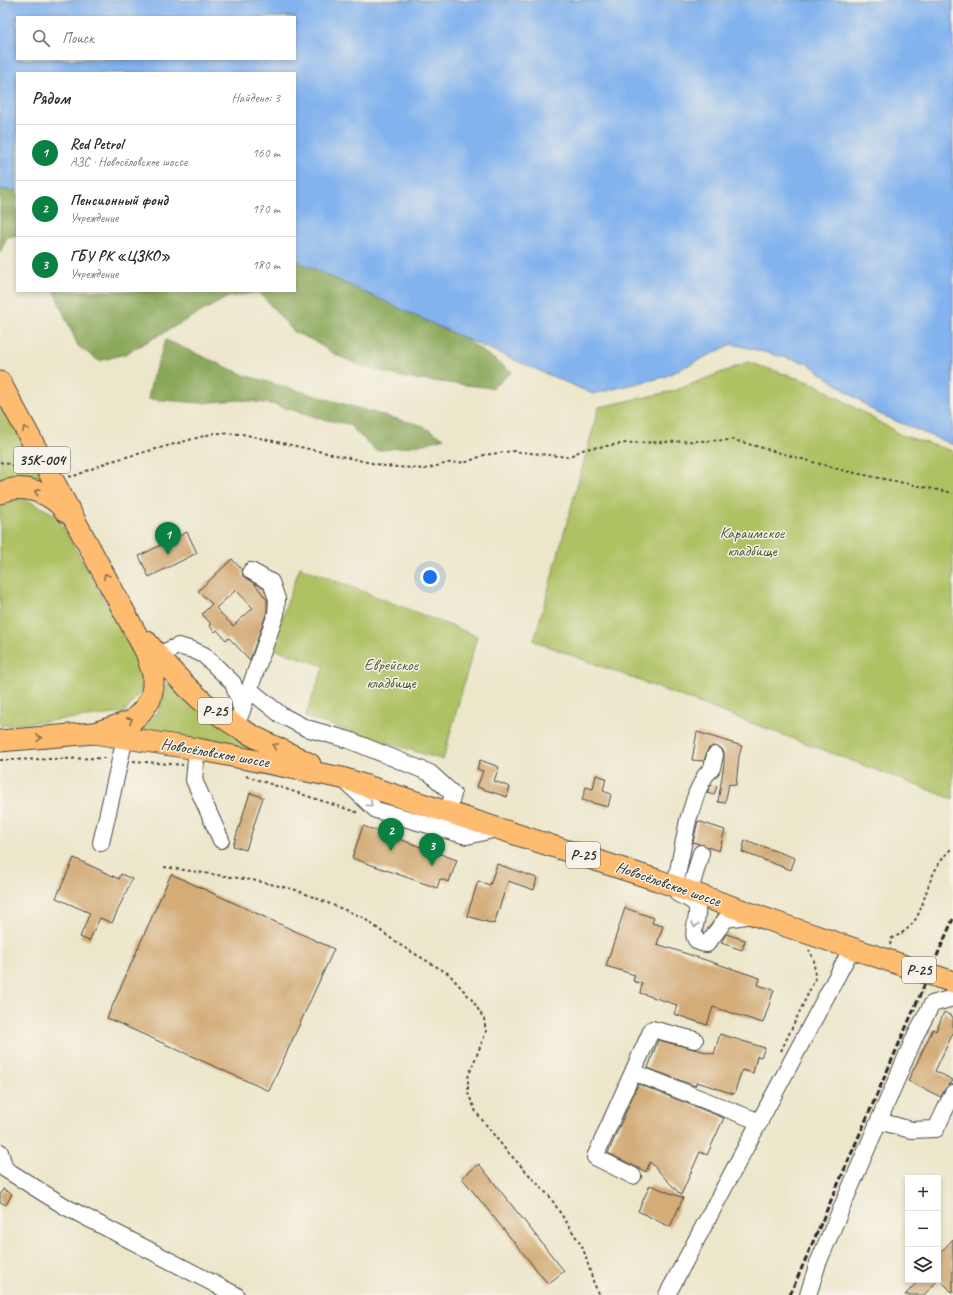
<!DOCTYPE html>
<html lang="ru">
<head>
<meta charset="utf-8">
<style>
	body { margin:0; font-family:Caveat,sans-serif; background:#f7f7f7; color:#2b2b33 }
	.controls { position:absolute; right:12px; bottom:12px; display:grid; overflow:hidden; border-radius:0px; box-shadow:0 2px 6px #0003 }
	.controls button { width:36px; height:36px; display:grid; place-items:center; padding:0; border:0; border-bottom:1px solid #e1e1e2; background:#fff; color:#2b2b33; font:20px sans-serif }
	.you { position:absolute; left:430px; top:577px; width:14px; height:14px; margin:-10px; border:3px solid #fff; border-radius:50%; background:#1a73e8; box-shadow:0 0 0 6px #1a73e833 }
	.badge { display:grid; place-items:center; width:26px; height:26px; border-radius:50%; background:#0b8043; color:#fff; font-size:13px; font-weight:700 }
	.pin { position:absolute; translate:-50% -33px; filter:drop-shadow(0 1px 2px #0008) }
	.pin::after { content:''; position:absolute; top:21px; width:14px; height:12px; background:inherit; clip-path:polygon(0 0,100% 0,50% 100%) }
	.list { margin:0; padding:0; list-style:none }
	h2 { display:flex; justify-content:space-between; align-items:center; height:52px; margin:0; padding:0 16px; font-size:17px }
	h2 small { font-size:13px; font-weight:400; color:#7c7c81 }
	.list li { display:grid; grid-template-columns:26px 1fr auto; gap:12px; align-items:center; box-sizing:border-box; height:56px; padding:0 16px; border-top:1px solid #e1e1e2 }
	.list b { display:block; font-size:15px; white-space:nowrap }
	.list p { margin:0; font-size:13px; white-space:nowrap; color:#7c7c81 }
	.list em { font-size:13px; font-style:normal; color:#7c7c81 }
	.icon { flex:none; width:22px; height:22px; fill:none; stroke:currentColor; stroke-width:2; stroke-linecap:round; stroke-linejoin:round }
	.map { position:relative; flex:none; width:953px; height:1295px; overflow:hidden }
	.search { position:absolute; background:#fff; box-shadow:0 2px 6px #0003; left:16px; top:16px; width:280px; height:44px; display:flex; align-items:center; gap:10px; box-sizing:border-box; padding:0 14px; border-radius:0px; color:#7c7c81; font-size:15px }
	.panel { position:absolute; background:#fff; box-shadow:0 2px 6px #0003; left:16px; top:72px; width:280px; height:220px; border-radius:0px }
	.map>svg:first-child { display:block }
</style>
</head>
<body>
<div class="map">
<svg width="953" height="1295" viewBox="0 0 953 1295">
	<rect width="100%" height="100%" fill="#f7f3e8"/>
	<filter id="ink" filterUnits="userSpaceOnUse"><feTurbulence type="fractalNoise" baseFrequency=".025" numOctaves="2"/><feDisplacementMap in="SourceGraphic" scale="8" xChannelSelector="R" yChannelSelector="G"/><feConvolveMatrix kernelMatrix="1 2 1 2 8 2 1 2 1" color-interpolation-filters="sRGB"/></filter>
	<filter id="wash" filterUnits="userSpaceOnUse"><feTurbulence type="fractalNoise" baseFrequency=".012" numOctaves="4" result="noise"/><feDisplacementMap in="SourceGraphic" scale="16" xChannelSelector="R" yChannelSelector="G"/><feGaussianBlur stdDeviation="0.9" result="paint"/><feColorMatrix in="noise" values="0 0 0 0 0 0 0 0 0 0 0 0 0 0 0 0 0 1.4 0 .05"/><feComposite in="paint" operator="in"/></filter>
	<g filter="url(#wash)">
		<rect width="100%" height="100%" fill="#ece6ca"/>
		<path fill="#aec164" stroke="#6c7648" d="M748,362L815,384L901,435L953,451V799L534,641L599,407L674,391Z
			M0,390L53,490L0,487Z
			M23,498L56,515L136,657L145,685L124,713L0,726V505Z
			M300,567L477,636L443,760L305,717L324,666L271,648Z
			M167,682L255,750L140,729C161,714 161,706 167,682Z"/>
		<path fill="#8aa75a" stroke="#5a6942" d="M0,189L17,191V236L7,237L0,253Z
			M295,260L464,338L512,372L492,388L405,378L359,365L336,355L312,340L294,332L259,292L228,297L125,354L99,361L78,346L54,291H295Z
			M166,340L244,375L389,417L418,424L444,438L424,444L376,451L348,424L322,419L272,404L239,400L201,403L148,399L152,379Z"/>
		<path fill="#83b3ee" stroke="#576f8c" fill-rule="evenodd" d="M0,0H953V445L877,413L807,363L732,344L664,377L593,394L464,338L295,260V73H17V191L0,189ZM17,17H295V59H17Z"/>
		<g id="blocks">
			<path fill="#d3ac78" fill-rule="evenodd" d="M187,532L197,553L149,577L139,556Z
				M232,559L242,570L243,576L255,584L267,600V612L250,660L229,638L226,640L217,630L215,632L209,625L211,624L202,614L212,604L198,591ZM236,590L253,608L233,626L216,608Z
				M697,732L742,746L739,756L736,785L729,784L725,803L718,802L724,764V752L721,748L713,746L708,749L704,761L692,760Z
				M480,760L499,767L494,781L510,787L507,797L477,787L483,771L477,769Z
				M596,775L606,778L603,791L611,794L608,807L582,800L586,787L593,789Z
				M711,785L717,786L714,795L707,793Z
				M250,793L263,797L246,850L233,846Z
				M698,821L725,830L719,851L693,842Z
				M363,826L457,860L449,882L440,879L437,888L352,858Z
				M745,840L795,858L791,870L742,852Z
				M74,858L119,879L121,874L132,879L112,923L100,918L89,941L80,937L90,913L56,898Z
				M497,864L537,878L534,890L508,881L494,924L467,916L478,881L490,885Z
				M171,874L334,949L269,1091L107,1018Z
				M625,908L654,918L652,923L663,926L657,944L760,978L758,985L774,990L763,1023L713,1007L707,1025L674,1014L677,1005L640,993L642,984L633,981L635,975L606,966Z
				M726,934L745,940L742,950L721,943Z
				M944,1012L953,1017V1033L935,1071L953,1080V1081L945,1089L941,1097L908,1081L933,1029L936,1031Z
				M720,1034L765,1048L761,1057L757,1056L753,1073L742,1070L734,1094L697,1082L695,1086L648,1068L658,1040L714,1054Z
				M638,1084L724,1118L707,1155L700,1152L681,1195L650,1162L646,1172L608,1153Z
				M479,1164L564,1271L548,1284L462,1178Z
				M650,1185L683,1198L670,1227L638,1211Z
				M3,1189L12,1194L6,1205L0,1202V1195Z
				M953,1239V1293L938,1278V1255Z
				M919,1280H938L924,1295H905Z"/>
		</g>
	</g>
	<g filter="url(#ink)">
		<use href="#blocks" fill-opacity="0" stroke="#484743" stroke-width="1"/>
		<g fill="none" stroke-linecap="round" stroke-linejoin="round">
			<g stroke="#484743" stroke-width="18">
				<path id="minor" d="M158,655L178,646L193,650L204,655L233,683L242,711
					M250,690L281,715L306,728L349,740L430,773L453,794L448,812
					M236,727L276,614L277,599L271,582L251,571
					M197,749L194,780L221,840
					M344,780L376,810L467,836L501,828
					M101,843L125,738
					M675,886L688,820L697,792L705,776L712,768L715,755
					M690,891L701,853
					M678,894C684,897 691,899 695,904C704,916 681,942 707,944L726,919L752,915
					M633,1072L760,1122
					M879,1121L911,1130L936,1129L953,1093
					M0,1152L5,1169L66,1207L236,1295
					M633,1176L595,1157L652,1029L695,1040
					M667,1295L852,948
					M808,1295L818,1263L916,1034L932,1004L953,998"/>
			</g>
			<g stroke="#484743" stroke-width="23">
				<path id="major" d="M0,382L146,652L153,674V687L150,700L142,711L132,721L94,733L0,741
					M0,493C22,482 52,493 66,512
					M147,642C172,673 201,705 236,726C259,741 286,751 310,764
					M94,733L197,749L342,778L657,880L786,926L953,982"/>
			</g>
			<path stroke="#484743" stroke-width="2" stroke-dasharray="3 3" stroke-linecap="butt" d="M0,462L29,469
				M69,476L72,477L108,462L215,433L242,434L385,466L425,469L448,463L467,462L484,455L512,451L568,457L585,449L627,443L734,440L845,471L953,493
				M0,760L107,758
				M133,761L183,765
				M246,776L359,813
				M164,867L258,881L296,890L362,917L400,945L449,974L473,1001L484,1019L486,1032L468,1077V1093L476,1112L505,1149L550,1197L583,1248L594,1284L600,1295
				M890,945L892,938C923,925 920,903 932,877C937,865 944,856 953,847
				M781,1051L815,979L814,960L809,950"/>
			<use href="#minor" stroke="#fff" stroke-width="16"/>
			<use href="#major" stroke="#fdbc6f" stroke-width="21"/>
			<path stroke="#2b2b2b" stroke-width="3" stroke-dasharray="6 3" stroke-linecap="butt" d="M790,1295L953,919"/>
		</g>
		<defs><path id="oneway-chevron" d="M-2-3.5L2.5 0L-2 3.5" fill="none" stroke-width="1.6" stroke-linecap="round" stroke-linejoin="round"/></defs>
		<g stroke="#8a6c4a">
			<use href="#oneway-chevron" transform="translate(25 429) rotate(-118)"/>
			<use href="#oneway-chevron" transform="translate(37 492) rotate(-164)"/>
			<use href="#oneway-chevron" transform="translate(106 576) rotate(-118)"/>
			<use href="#oneway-chevron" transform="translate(130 720) rotate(-29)"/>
			<use href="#oneway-chevron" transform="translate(39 738) rotate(-5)"/>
			<use href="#oneway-chevron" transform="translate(275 746) rotate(-154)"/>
		</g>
		<g stroke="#a0a0a0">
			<use href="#oneway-chevron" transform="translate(370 804) rotate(43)"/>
			<use href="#oneway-chevron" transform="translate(695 925) rotate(100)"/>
		</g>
	</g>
	<g text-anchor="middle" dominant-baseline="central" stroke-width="3" stroke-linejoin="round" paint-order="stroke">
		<g fill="#f7f3e8" stroke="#686764" stroke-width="1">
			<rect x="14" y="447" width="56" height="26" rx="3"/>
			<rect x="198" y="698" width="34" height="26" rx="3"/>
			<rect x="566" y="842" width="34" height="26" rx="3"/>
			<rect x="902" y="957" width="34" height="26" rx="3"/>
		</g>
		<g font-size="15" font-weight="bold" fill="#2b2b2b">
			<text x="42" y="460">35К-004</text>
			<text x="215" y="711">Р-25</text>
			<text x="583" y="855">Р-25</text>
			<text x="919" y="970">Р-25</text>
		</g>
		<g font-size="16" fill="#52583c" stroke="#f7f3e8">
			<text x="752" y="533">Караимское<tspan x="752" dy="18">кладбище</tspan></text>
			<text x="391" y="665">Еврейское<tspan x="391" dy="18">кладбище</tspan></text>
		</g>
		<g font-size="16" fill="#2b2b2b" stroke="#f7f3e8">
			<text transform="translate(215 753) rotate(10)">Новосёловское шоссе</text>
			<text transform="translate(668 884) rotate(19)">Новосёловское шоссе</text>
		</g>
	</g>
</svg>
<div class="controls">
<button>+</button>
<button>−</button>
<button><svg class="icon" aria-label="layers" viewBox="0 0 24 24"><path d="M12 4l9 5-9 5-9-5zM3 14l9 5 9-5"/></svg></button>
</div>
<div class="you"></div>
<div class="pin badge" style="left:168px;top:555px">1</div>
<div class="pin badge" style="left:391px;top:851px">2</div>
<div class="pin badge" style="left:432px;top:866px">3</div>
<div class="search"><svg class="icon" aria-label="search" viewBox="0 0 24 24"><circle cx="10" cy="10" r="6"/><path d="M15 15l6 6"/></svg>Поиск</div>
<section class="panel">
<h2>Рядом<small>Найдено: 3</small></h2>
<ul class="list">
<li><span class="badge">1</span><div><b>Red Petrol</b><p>АЗС · Новосёловское шоссе</p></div><em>160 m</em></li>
<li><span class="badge">2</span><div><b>Пенсионный фонд</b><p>Учреждение</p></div><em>170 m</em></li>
<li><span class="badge">3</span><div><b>ГБУ РК «ЦЗКО»</b><p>Учреждение</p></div><em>180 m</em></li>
</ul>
</section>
</div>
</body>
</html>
